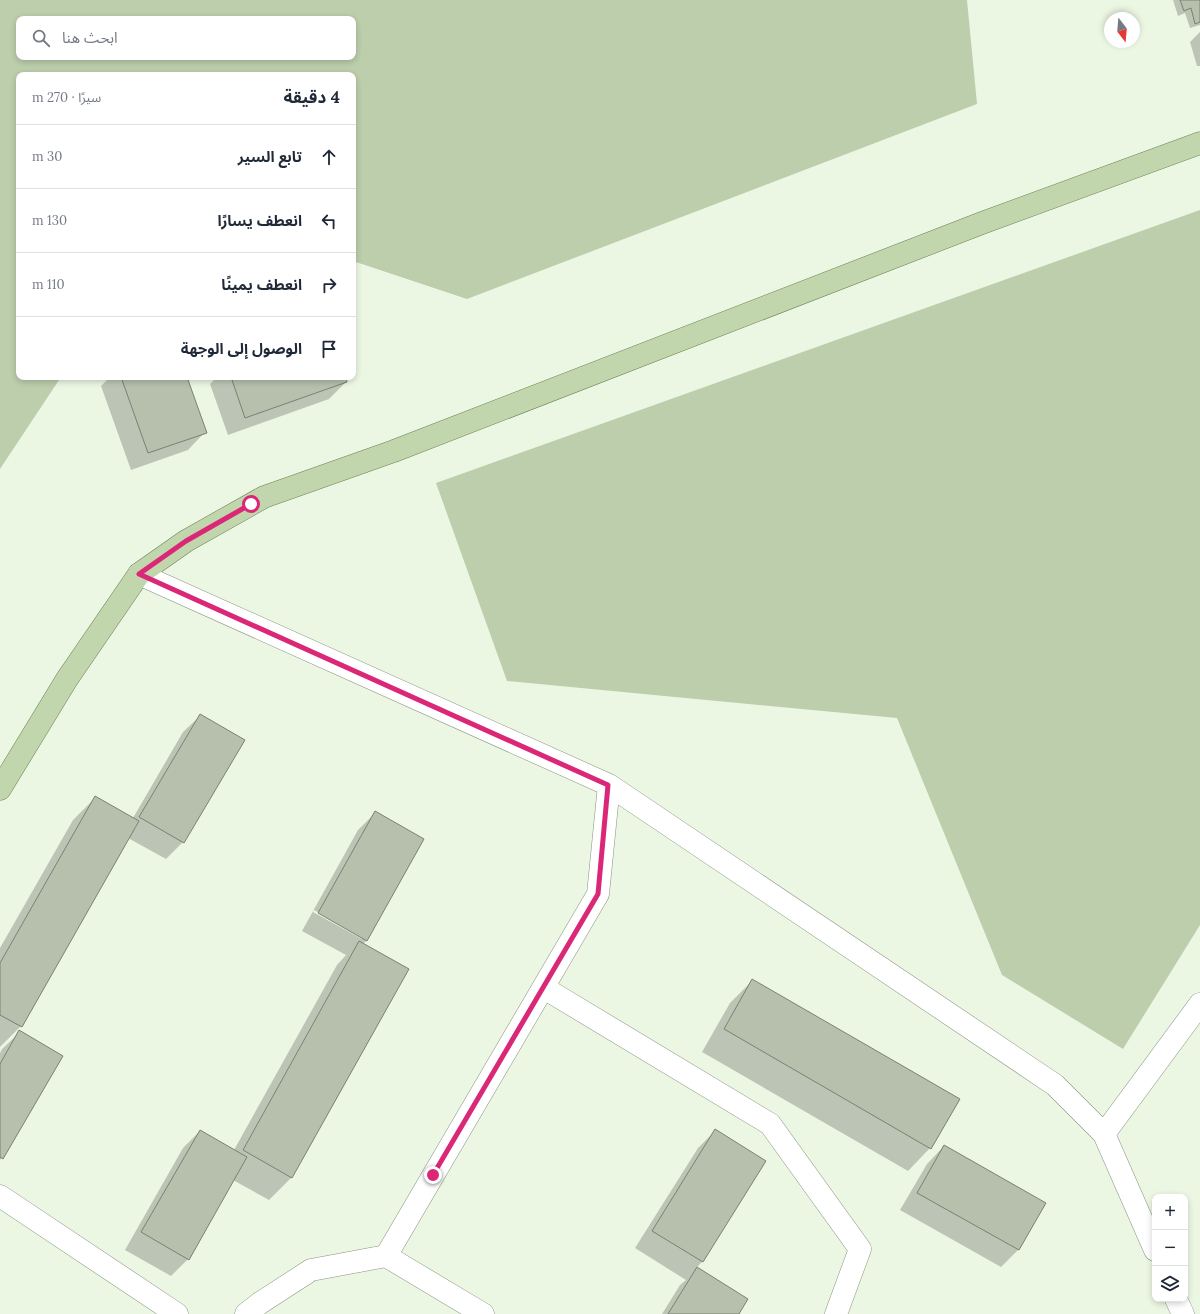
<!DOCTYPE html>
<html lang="ar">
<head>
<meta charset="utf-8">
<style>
	body { margin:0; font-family:Lora,"Noto Sans Arabic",serif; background:#f6f6f7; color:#1f2937; direction:rtl }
	.controls { position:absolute; right:12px; bottom:12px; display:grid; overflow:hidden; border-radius:8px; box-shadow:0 2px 6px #0003 }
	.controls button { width:36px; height:36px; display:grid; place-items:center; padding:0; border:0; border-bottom:1px solid #e0e1e3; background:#fff; color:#1f2937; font:20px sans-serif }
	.compass { position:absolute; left:1104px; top:12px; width:36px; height:36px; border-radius:50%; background:#fff; box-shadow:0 2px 6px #0003; rotate:164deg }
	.stop { position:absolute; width:12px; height:12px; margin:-9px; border:3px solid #db2777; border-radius:50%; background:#fff }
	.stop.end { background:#db2777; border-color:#fff; box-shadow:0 1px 4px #0008 }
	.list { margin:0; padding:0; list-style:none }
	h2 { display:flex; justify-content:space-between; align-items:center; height:52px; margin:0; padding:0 16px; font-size:17px }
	h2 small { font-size:13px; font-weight:400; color:#747a83 }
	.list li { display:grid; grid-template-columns:26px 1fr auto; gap:12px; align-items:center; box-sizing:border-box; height:64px; padding:0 16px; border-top:1px solid #e0e1e3 }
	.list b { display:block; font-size:15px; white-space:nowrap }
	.list em { font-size:13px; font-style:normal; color:#747a83 }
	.icon { flex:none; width:22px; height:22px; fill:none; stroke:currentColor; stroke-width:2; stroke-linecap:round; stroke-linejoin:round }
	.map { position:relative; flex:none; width:1200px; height:1314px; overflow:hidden; direction:ltr }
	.search { position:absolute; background:#fff; box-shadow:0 2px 6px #0003; left:16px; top:16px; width:340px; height:44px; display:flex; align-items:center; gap:10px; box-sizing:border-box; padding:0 14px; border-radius:8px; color:#747a83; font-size:15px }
	.panel { position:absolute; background:#fff; box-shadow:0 2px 6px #0003; left:16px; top:72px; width:340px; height:308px; border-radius:8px; direction:rtl }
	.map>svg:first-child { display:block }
</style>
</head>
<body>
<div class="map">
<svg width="1200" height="1314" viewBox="0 0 1200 1314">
	<rect width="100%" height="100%" fill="#ecf7e3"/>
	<path fill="#bcceac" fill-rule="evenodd" d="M0,0H967L977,104L467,299L353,261V75H19V377H61L0,469ZM19,19H353V57H19Z
		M1200,210V925L1123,1049L1002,975L897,718L507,681L436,483Z"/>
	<path fill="#0003" fill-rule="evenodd" d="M1173,0H1200V25L1190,28L1185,13L1178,16Z
		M1200,32V66H1197L1190,42Z
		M110,377H185L205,432L188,450L131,470L101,386Z
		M217,377H345L346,382L329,399L228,435L210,384Z
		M201,715L183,842L166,859L128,838L21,1026L0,1047V948L73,820L96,797L133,818L183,732Z
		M375,813L367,940L363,944L292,1177L269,1200L233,1180L188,1259L171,1276L125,1250L183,1148L200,1131L234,1150L337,965L346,955L302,931L358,830ZM314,910L362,937V939L313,912Z
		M753,980L930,1148L908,1171L702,1052L730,1003Z
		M20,1032L2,1158L0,1160V1053L2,1049Z
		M715,1131L765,1161L702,1262L696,1268L747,1299L737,1314H662L680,1285L686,1280L635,1248L698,1148Z
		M944,1146L1045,1203L1018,1250L1001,1267L900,1210L927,1164Z"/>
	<path fill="#b6c0ad" stroke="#798271" d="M1180,0H1200V22L1195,24L1191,8L1184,11Z
		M121,377H187L207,433L148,453Z
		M231,377H346L347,382L245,418Z
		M200,714L245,740L184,843L139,817Z
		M95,796L139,821L22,1027L0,1015V963Z
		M375,811L424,839L367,941L318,913Z
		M359,941L409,969L292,1178L243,1150Z
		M752,979L960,1099L931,1149L724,1029Z
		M19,1030L63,1056L3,1159L0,1157V1064Z
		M715,1129L766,1161L703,1262L652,1231Z
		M200,1130L247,1157L189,1260L141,1232Z
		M944,1145L1046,1203L1019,1250L917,1193Z
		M697,1267L748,1299L739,1314H668Z"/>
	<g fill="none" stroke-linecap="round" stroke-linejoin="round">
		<g stroke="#8b9483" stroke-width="23">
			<path id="minor" d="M139,574L609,785L598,894L386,1256
				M609,785L1055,1085L1104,1134L1155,1250
				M544,988L770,1124L860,1249L836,1314
				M1104,1134L1200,1004
				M0,1196L177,1314
				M1176,1299L1183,1314
				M246,1314L260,1303L311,1270L386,1256L483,1314"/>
		</g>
		<g stroke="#6b8354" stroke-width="23">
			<path id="major" d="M0,789L67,679L139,574L186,541L264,497L394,451L982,223L1200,143"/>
		</g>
		<use href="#minor" stroke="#fff" stroke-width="22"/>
		<use href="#major" stroke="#c1d6ad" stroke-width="22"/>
	</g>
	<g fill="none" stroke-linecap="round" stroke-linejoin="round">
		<path stroke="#db2777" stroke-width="5" d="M251,504L186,541L139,574L608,785L598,894L433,1175"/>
	</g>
</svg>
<div class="controls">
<button>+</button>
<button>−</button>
<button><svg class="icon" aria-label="layers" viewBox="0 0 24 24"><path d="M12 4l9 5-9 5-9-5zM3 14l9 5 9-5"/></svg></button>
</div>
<svg class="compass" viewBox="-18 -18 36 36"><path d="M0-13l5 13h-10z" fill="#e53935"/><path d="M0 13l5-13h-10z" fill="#747a83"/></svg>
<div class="stop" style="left:251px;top:504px"></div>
<div class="stop end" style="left:433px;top:1175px"></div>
<div class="search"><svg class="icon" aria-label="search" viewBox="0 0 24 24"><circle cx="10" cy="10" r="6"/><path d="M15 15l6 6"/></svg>ابحث هنا</div>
<section class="panel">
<h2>4 دقيقة<small>سيرًا · 270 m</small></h2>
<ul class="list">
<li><svg class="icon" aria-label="ahead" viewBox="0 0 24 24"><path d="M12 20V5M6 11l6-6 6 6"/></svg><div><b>تابع السير</b></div><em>30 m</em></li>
<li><svg class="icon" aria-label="left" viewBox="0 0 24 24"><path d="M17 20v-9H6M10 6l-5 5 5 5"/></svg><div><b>انعطف يسارًا</b></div><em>130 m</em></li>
<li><svg class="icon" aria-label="right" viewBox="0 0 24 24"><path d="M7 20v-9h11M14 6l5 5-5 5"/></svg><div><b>انعطف يمينًا</b></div><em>110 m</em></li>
<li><svg class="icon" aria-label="arrive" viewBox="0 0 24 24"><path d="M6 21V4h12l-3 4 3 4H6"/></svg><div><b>الوصول إلى الوجهة</b></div></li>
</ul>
</section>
</div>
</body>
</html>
